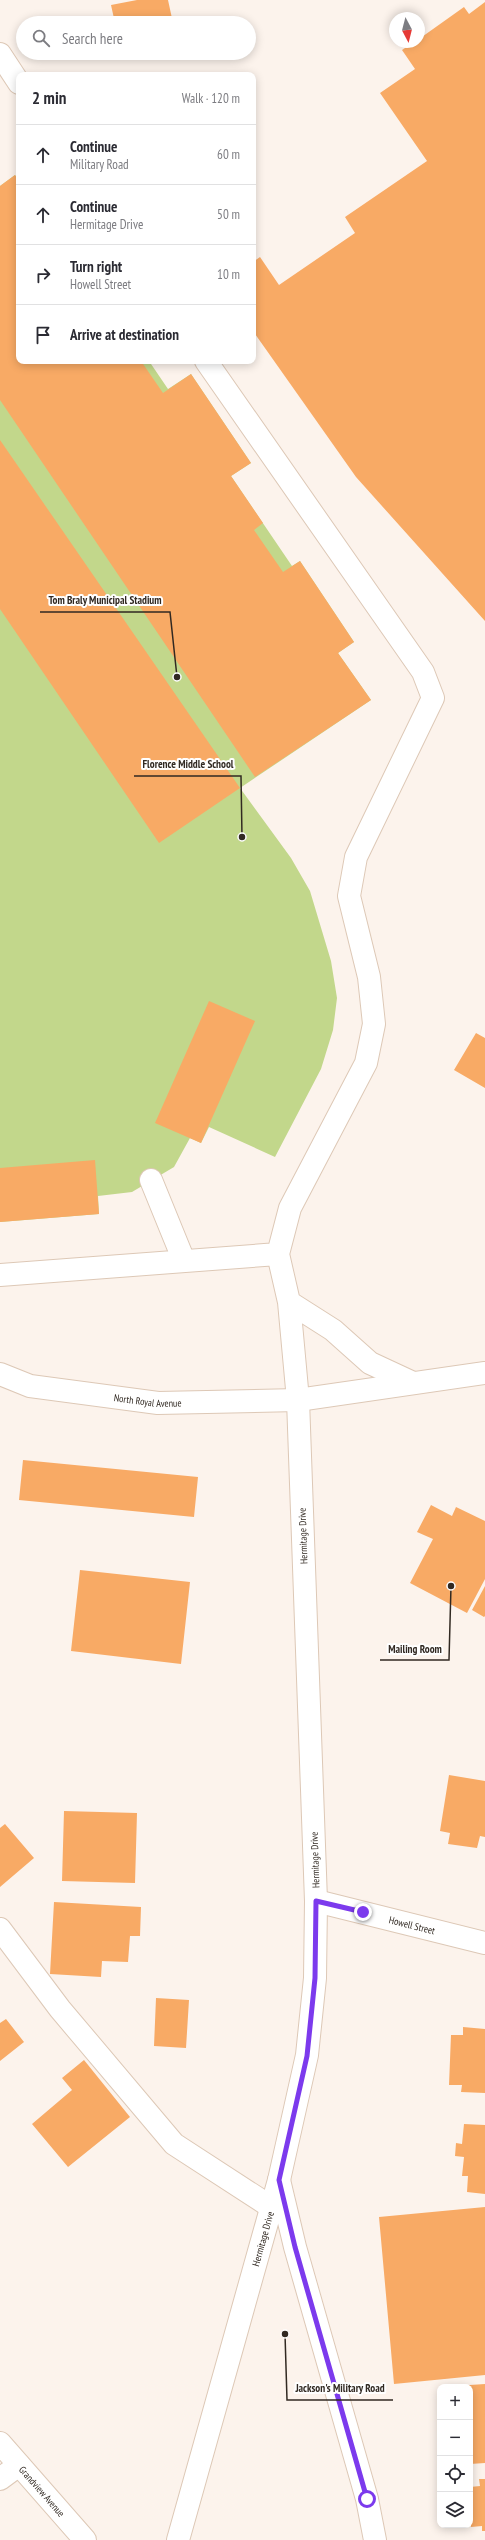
<!DOCTYPE html>
<html lang="en">
<head>
<meta charset="utf-8">
<style>
	body { margin:0; font-family:"PT Sans Narrow",sans-serif; background:#f7f7f7; color:#2b2b33 }
	.controls { position:absolute; right:12px; bottom:12px; display:grid; overflow:hidden; border-radius:8px; box-shadow:0 2px 10px #0003 }
	.controls button { width:36px; height:36px; display:grid; place-items:center; padding:0; border:0; border-bottom:1px solid #e1e1e2; background:#fff; color:#2b2b33; font:20px sans-serif }
	.compass { position:absolute; left:389px; top:12px; width:36px; height:36px; border-radius:50%; background:#fff; box-shadow:0 2px 10px #0003; rotate:173deg }
	.stop { position:absolute; width:12px; height:12px; margin:-9px; border:3px solid #7c3aed; border-radius:50%; background:#fff }
	.stop.end { background:#7c3aed; border-color:#fff; box-shadow:0 1px 4px #0008 }
	.list { margin:0; padding:0; list-style:none }
	h2 { display:flex; justify-content:space-between; align-items:center; height:52px; margin:0; padding:0 16px; font-size:17px }
	h2 small { font-size:13px; font-weight:400; color:#7c7c81 }
	.list li { display:grid; grid-template-columns:26px 1fr auto; gap:12px; align-items:center; box-sizing:border-box; height:60px; padding:0 16px; border-top:1px solid #e1e1e2 }
	.list b { display:block; font-size:15px; white-space:nowrap }
	.list p { margin:0; font-size:13px; white-space:nowrap; color:#7c7c81 }
	.list em { font-size:13px; font-style:normal; color:#7c7c81 }
	.icon { flex:none; width:22px; height:22px; fill:none; stroke:currentColor; stroke-width:2; stroke-linecap:round; stroke-linejoin:round }
	.map { position:relative; flex:none; width:485px; height:2540px; overflow:hidden }
	.search { position:absolute; background:#fff; box-shadow:0 2px 10px #0003; left:16px; top:16px; width:240px; height:44px; display:flex; align-items:center; gap:10px; box-sizing:border-box; padding:0 14px; border-radius:22px; color:#7c7c81; font-size:15px }
	.panel { position:absolute; background:#fff; box-shadow:0 2px 10px #0003; left:16px; top:72px; width:240px; height:292px; border-radius:8px }
	.map>svg:first-child { display:block }
</style>
</head>
<body>
<div class="map">
<svg width="485" height="2540" viewBox="0 0 485 2540">
	<rect width="100%" height="100%" fill="#fcf3ec"/>
	<path fill="#c2d78b" d="M15,175L19,181V361H149L168,389L191,374L251,463L231,476L292,566L300,561L354,642L338,653L371,700L240,788L291,858L310,891L331,961L337,998L333,1030L321,1069L275,1157L209,1127L201,1143L190,1138L174,1167L132,1192L98,1196L99,1214L0,1222V186Z"/>
	<path fill="#f8aa65" d="M137,0H168L173,23H115L111,5Z
		M485,2V621L356,477L253,331V262L260,257L279,285L355,233L345,217L427,161L380,93L415,69L402,50L414,42H419V39L464,7L469,14Z
		M15,175L19,181V361H141L163,393L191,374L251,463L231,476L263,523L254,530L283,572L300,561L354,642L338,653L371,700L255,777L0,400V186Z
		M0,440L240,788L159,843L0,609Z
		M209,1001L255,1021L201,1143L155,1123Z
		M476,1033L485,1038V1088L454,1070Z
		M95,1160L99,1214L0,1222V1168Z
		M23,1460L198,1477L194,1517L19,1500Z
		M431,1505L452,1516L456,1507L485,1521V1579L467,1613L410,1583L433,1539L417,1532Z
		M80,1570L190,1582L181,1664L71,1651Z
		M485,1586V1616L484,1617L472,1610Z
		M449,1775L485,1781V1837L480,1836L477,1848L448,1844L450,1833L440,1831Z
		M64,1811L137,1813L135,1883L62,1881Z
		M5,1824L34,1858L0,1887V1828Z
		M54,1902L141,1907L140,1936H130L128,1962L102,1961L101,1977L50,1974Z
		M156,1998L189,2000L186,2048L154,2046Z
		M6,2019L24,2042L0,2061V2023Z
		M463,2027L485,2029V2093L461,2092L462,2085H449L451,2035H463Z
		M84,2060L130,2117L68,2167L32,2124L72,2090L62,2078Z
		M464,2124L485,2125V2194L467,2192L468,2176H462L464,2157L455,2156L456,2143L462,2144Z
		M485,2207V2375L394,2384L379,2217Z
		M485,2384V2463L470,2464V2387L455,2386Z
		M479,2479H485V2531H482V2526L471,2527L470,2519V2487L480,2486Z"/>
	<g fill="none" stroke-linecap="round" stroke-linejoin="round">
		<g stroke="#ddc8b6" stroke-width="24">
			<path id="service" d="M0,54L19,83
				M206,361L423,672L433,698L356,857L349,896L369,977L374,1024L366,1063L290,1208L278,1254L289,1302L298,1400
				M151,1180L184,1261
				M0,1275L278,1254
				M289,1302L333,1330L370,1363L413,1383
				M0,1929L60,2009L174,2144L271,2207
				M0,2479L19,2465"/>
		</g>
		<g stroke="#ddc8b6" stroke-width="24">
			<g id="minor">
				<path id="s1" d="M316,1901L485,1943"/>
				<path d="M279,2180L295,2247L367,2499L375,2540"/>
				<path id="s2" d="M0,2443L85,2540"/>
			</g>
		</g>
		<g stroke="#ddc8b6" stroke-width="24">
			<g id="tertiary">
				<path id="s3" d="M0,1374L30,1386L158,1403L298,1400L485,1373"/>
				<path id="s4" d="M178,2540L279,2180L307,2055L315,1978L316,1901L298,1400"/>
			</g>
		</g>
		<use href="#service" stroke="#fff" stroke-width="22"/>
		<use href="#minor" stroke="#fff" stroke-width="22"/>
		<use href="#tertiary" stroke="#fff" stroke-width="22"/>
	</g>
	<g fill="none" stroke-linecap="round" stroke-linejoin="round">
		<path stroke="#7c3aed" stroke-width="5" d="M363,1912L316,1901L315,1978L307,2056L279,2180L295,2247L367,2499"/>
	</g>
	<g text-anchor="middle" dominant-baseline="central" stroke-width="4" stroke-linejoin="round" paint-order="stroke">
		<g font-size="10" fill="#312922" stroke="#fff">
			<text stroke="none"><textPath href="#s3" startOffset="151">North Royal Avenue</textPath></text>
			<text transform="translate(303 1536) rotate(-92)">Hermitage Drive</text>
			<text transform="translate(315 1860) rotate(-92)">Hermitage Drive</text>
			<text stroke="none"><textPath href="#s1" startOffset="99">Howell Street</textPath></text>
			<text stroke="none"><textPath href="#s4" startOffset="313">Hermitage Drive</textPath></text>
			<text stroke="none"><textPath href="#s2" startOffset="64">Grandview Avenue</textPath></text>
		</g>
	</g>
	<path fill="none" stroke="#312922" stroke-width="1.5" d="M177 677L170 612H40M242 837L241 776H134M451 1586L449 1660H380M285 2334L287 2400H393"/>
	<g fill="#312922" stroke="#fff" stroke-width="1.5">
		<circle cx="177" cy="677" r="4"/>
		<circle cx="242" cy="837" r="4"/>
		<circle cx="451" cy="1586" r="4"/>
		<circle cx="285" cy="2334" r="4"/>
	</g>
	<g font-size="11" text-anchor="middle" font-weight="bold" fill="#312922" stroke="#fff" stroke-width="4" stroke-linejoin="round" paint-order="stroke">
		<text x="105" y="604">Tom Braly Municipal Stadium</text>
		<text x="188" y="768">Florence Middle School</text>
		<text x="415" y="1653">Mailing Room</text>
		<text x="340" y="2392">Jackson's Military Road</text>
	</g>
</svg>
<div class="controls">
<button>+</button>
<button>−</button>
<button><svg class="icon" aria-label="locate" viewBox="0 0 24 24"><circle cx="12" cy="12" r="6"/><path d="M12 2v4M12 18v4M2 12h4M18 12h4"/></svg></button>
<button><svg class="icon" aria-label="layers" viewBox="0 0 24 24"><path d="M12 4l9 5-9 5-9-5zM3 14l9 5 9-5"/></svg></button>
</div>
<svg class="compass" viewBox="-18 -18 36 36"><path d="M0-13l5 13h-10z" fill="#e53935"/><path d="M0 13l5-13h-10z" fill="#7c7c81"/></svg>
<div class="stop" style="left:367px;top:2499px"></div>
<div class="stop end" style="left:363px;top:1912px"></div>
<div class="search"><svg class="icon" aria-label="search" viewBox="0 0 24 24"><circle cx="10" cy="10" r="6"/><path d="M15 15l6 6"/></svg>Search here</div>
<section class="panel">
<h2>2 min<small>Walk · 120 m</small></h2>
<ul class="list">
<li><svg class="icon" aria-label="ahead" viewBox="0 0 24 24"><path d="M12 20V5M6 11l6-6 6 6"/></svg><div><b>Continue</b><p>Military Road</p></div><em>60 m</em></li>
<li><svg class="icon" aria-label="ahead" viewBox="0 0 24 24"><path d="M12 20V5M6 11l6-6 6 6"/></svg><div><b>Continue</b><p>Hermitage Drive</p></div><em>50 m</em></li>
<li><svg class="icon" aria-label="right" viewBox="0 0 24 24"><path d="M7 20v-9h11M14 6l5 5-5 5"/></svg><div><b>Turn right</b><p>Howell Street</p></div><em>10 m</em></li>
<li><svg class="icon" aria-label="arrive" viewBox="0 0 24 24"><path d="M6 21V4h12l-3 4 3 4H6"/></svg><div><b>Arrive at destination</b></div></li>
</ul>
</section>
</div>
</body>
</html>
